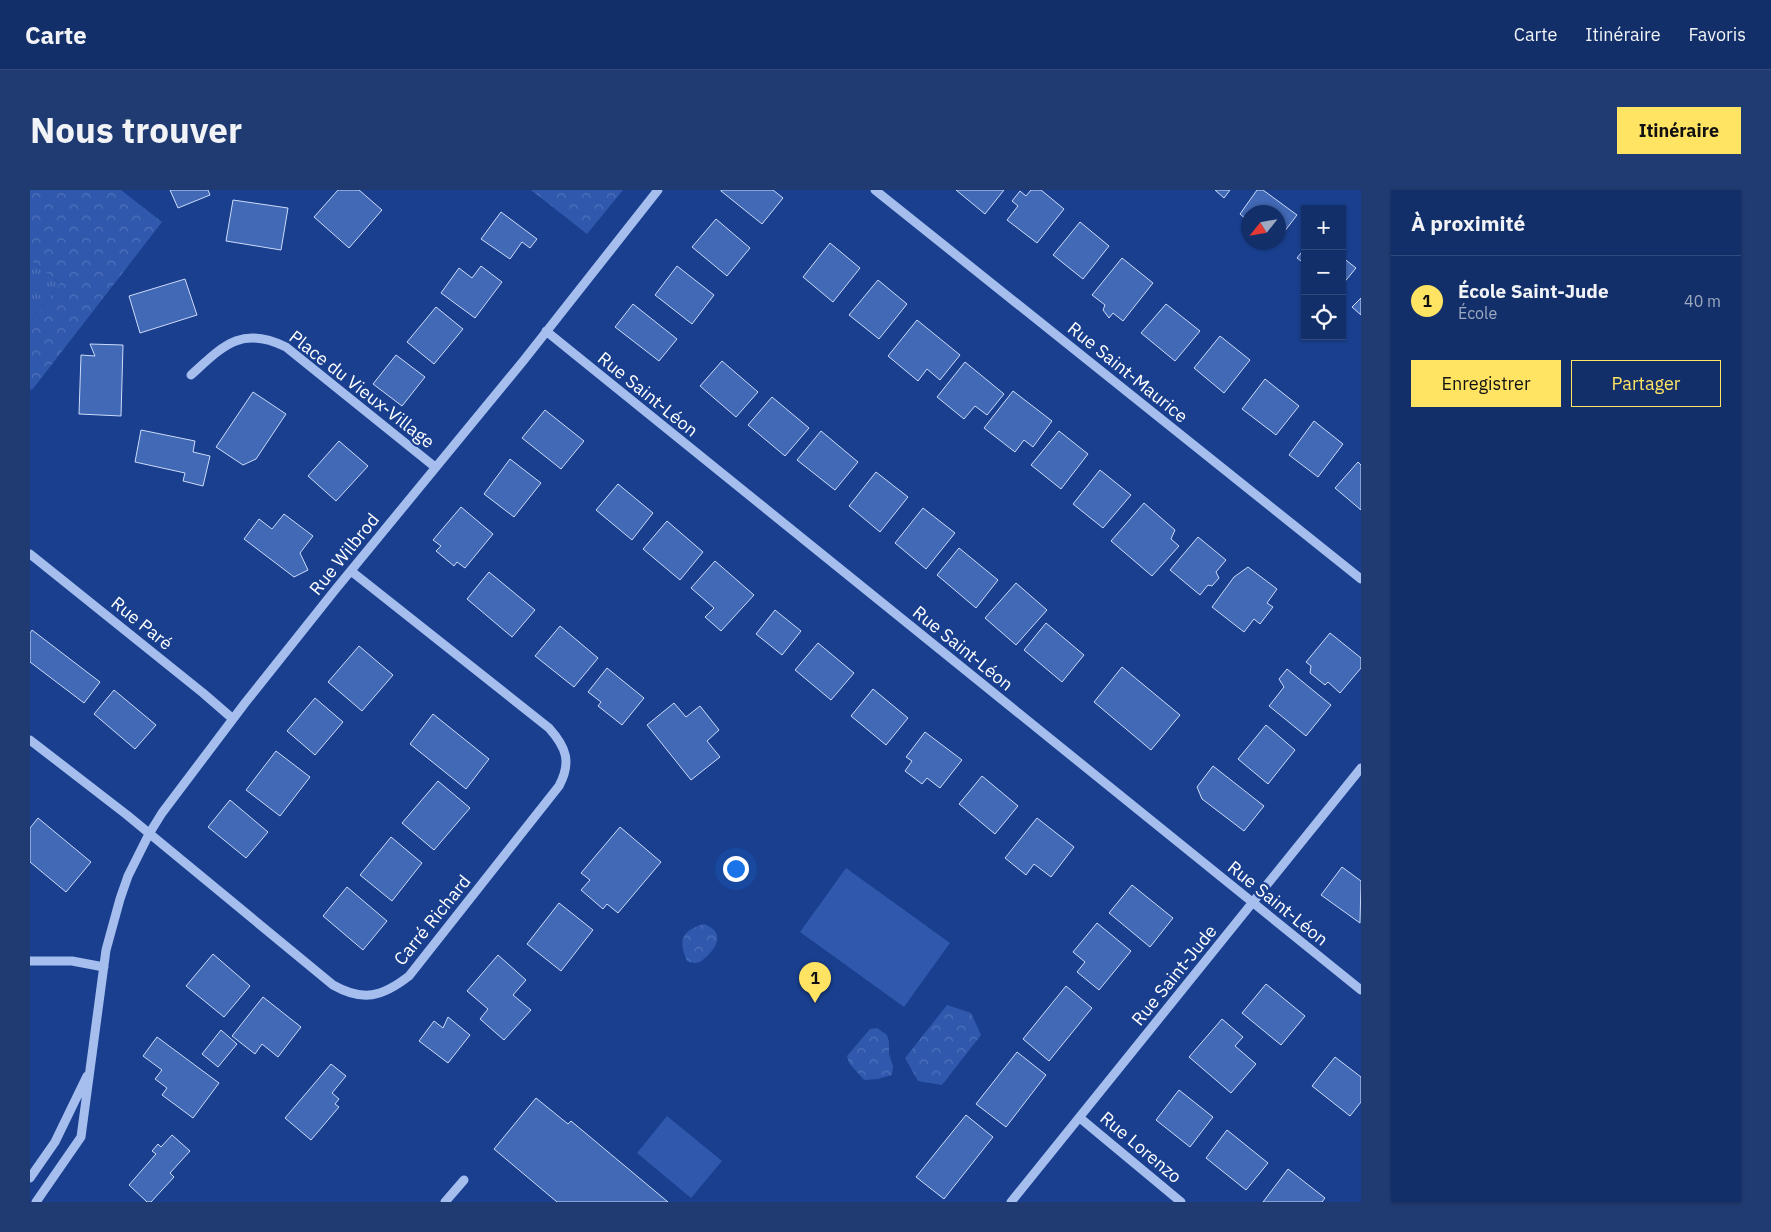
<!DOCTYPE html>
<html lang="fr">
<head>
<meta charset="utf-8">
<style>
	body { margin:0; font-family:"IBM Plex Sans",sans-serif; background:#203b72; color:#f1f3f6 }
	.controls { position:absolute; right:15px; top:15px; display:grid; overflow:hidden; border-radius:0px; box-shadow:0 1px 4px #0004 }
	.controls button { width:45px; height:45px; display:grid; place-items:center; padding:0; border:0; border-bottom:1px solid #324a7e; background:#132f6a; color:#f1f3f6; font:25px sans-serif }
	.compass { position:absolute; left:1211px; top:15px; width:45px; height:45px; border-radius:50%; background:#132f6a; box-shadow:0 1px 4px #0004; rotate:239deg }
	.you { position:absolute; left:705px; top:678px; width:18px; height:18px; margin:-12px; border:4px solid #fff; border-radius:50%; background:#1a73e8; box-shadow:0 0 0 8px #1a73e833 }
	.badge { display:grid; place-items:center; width:32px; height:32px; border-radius:50%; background:#ffe463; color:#111; font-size:16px; font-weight:700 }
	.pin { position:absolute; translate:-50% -41px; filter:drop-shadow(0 1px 2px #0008) }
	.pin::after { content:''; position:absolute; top:26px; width:18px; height:15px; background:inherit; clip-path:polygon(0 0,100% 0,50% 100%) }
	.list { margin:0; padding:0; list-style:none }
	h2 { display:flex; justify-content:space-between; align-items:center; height:65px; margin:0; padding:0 20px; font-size:21px }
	h2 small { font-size:16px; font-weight:400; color:#9da9c1 }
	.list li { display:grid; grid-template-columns:32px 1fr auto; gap:15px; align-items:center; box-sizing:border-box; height:90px; padding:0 20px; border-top:1px solid #324a7e }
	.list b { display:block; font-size:19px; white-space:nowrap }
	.list p { margin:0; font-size:16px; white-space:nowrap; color:#9da9c1 }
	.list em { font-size:16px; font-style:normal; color:#9da9c1 }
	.actions { display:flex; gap:10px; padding:15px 20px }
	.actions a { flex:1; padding:11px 0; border:1px solid #ffe463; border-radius:0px; text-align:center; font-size:18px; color:#ffe463 }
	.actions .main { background:#ffe463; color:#111 }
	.icon { flex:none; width:28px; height:28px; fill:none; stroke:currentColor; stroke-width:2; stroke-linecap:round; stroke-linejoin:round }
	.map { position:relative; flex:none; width:1331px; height:1012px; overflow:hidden; border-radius:0px }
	header { display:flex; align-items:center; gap:30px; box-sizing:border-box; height:70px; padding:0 25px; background:#132f6a; border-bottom:1px solid #324a7e }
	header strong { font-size:24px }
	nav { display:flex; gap:28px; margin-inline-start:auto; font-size:18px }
	.intro { display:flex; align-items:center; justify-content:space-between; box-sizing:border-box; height:120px; padding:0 30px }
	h1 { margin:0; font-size:35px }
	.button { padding:12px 22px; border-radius:0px; background:#ffe463; color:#111; font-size:18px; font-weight:700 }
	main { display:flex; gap:30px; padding:0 30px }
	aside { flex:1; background:#132f6a; border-radius:0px; box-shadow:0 1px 4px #0004 }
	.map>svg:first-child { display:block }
</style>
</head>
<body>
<header>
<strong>Carte</strong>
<nav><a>Carte</a><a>Itinéraire</a><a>Favoris</a></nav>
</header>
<div class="intro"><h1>Nous trouver</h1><a class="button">Itinéraire</a></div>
<main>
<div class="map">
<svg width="1331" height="1012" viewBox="0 0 1331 1012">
	<defs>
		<pattern id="grass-tufts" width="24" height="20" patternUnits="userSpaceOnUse" patternTransform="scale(1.25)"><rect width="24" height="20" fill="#3059ae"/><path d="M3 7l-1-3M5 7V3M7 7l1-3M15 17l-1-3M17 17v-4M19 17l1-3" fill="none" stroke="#4f72ba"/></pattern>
		<pattern id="forest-crowns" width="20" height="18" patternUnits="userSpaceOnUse" patternTransform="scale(1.25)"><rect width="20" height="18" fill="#3059ae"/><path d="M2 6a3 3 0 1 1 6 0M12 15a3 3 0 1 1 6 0" fill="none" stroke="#4f72ba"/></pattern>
	</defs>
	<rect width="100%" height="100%" fill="#193f8e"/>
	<path fill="url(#grass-tufts)" d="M0,70L30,93L0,132Z"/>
	<path fill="url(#forest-crowns)" d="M0,0H91L132,32L2,200L0,199V132L30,93L0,70Z
		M501,0H593L557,44Z
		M674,734C694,742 689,755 676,767C673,770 669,773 665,773C663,773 660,772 657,771C648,750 651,741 674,734Z
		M917,815L941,823L951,845L912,895L888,891L875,868Z
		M847,838L857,845L859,852V864L863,876L862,885L848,889L834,890L819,873L817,866L840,839Z"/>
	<path fill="#3059ae" d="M816,678L920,753L874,817L770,742Z
		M637,926L692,971L661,1008L607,963Z"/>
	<path fill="#4269b6" stroke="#ccdbfa" d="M140,0H178L180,5L148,18Z
		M308,0H329L352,20L319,58L284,27Z
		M691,0H743L753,8L732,34L691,1Z
		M926,0H974L955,24Z
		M1001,0H1011L1034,19L1007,53L977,30L988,16L982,11L990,1L996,6Z
		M1185,0H1200L1194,8Z
		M1227,0H1233L1267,25L1248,50V22H1218V31L1210,24Z
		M203,10L258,18L251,60L196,51Z
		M471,22L507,49L500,58L492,52L480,69L451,49Z
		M686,29L720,58L697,86L662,57Z
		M1050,32L1079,56L1053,89L1023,65Z
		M800,53L830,78L803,112L773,87Z
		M1275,58V74L1267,68Z
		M1312,67L1326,78L1312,95Z
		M1092,68L1123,93L1093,131L1083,123L1079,128L1073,120L1075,115L1062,105Z
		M451,76L472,92L445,128L411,103L429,78L442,88Z
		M647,76L684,105L662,134L625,105Z
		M155,89L167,125L110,143L99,106Z
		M848,90L877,114L849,149L819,125Z
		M1331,108V125L1322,117Z
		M603,114L647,149L629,171L585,137Z
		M1136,114L1170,141L1145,171L1111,143Z
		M406,117L433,139L404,174L377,152Z
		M887,130L930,165L910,190L897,179L888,191L858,166Z
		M1190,146L1220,170L1194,203L1164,178Z
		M60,154L93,155L91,226L49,224L51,165L65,166Z
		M366,165L395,187L372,216L343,194Z
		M692,171L728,202L706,227L670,196Z
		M935,172L974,204L957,225L945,216L934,229L907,207Z
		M1235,189L1269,216L1246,245L1212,219Z
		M983,201L1022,231L1003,257L994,250L985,262L954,238Z
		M223,202L256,224L226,269L213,275L186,257Z
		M742,207L779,238L755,266L718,235Z
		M515,220L554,251L531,279L492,248Z
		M1284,231L1313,254L1288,287L1259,265Z
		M111,240L165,251L163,262L180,266L173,296L153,291L155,283L105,272Z
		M791,241L828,272L805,300L767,270Z
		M1029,241L1058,264L1031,299L1001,275Z
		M309,251L338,276L306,311L278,286Z
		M480,269L511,293L484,327L454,304Z
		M1328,272L1331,275V320L1305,298Z
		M1070,280L1101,305L1073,338L1043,314Z
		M846,282L878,307L850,342L819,316Z
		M588,294L623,323L602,350L566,320Z
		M1114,313L1145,340L1141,349L1149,356L1122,386L1081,351Z
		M431,317L463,344L435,378L427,372L424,376L406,361L411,356L403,350Z
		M893,318L925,343L896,379L865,353Z
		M254,324L283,346L270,363L278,380L264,387L214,349L229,329L242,339Z
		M637,331L673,362L650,390L613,359Z
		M1168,347L1196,370L1186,382L1189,388L1182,396L1178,395L1170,405L1140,380Z
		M929,358L968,390L946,418L907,385Z
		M685,371L724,405L691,441L675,427L684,418L661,398Z
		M1218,377L1247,399L1237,413L1243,417L1230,434L1224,429L1214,442L1182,417L1204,387Z
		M459,382L505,420L482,447L437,409Z
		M986,393L1017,420L986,455L955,428Z
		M745,420L771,441L752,465L726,444Z
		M1016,433L1054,465L1032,492L994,460Z
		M530,436L568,468L544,497L505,466Z
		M2,440L70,492L54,513L0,472V443Z
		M1300,443L1331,468V478L1310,503L1298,492L1295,495L1280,483L1281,476L1276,472Z
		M788,453L824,483L801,510L765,480Z
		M329,456L363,485L332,521L298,492Z
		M1092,477L1150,525L1121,560L1064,512Z
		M577,478L614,508L592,535L568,516L571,512L558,502Z
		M1257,479L1301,515L1276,546L1239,516L1254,497L1249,489Z
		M843,499L878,528L856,555L821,526Z
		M84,500L126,535L105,559L64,524Z
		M285,508L313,532L285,565L257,541Z
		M644,513L656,527L670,516L689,540L677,551L690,567L661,590L617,535Z
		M403,524L459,569L436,599L380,554Z
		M1236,535L1265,560L1238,594L1208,569Z
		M895,542L932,570L910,598L897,588L892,594L875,581L882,571L876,567Z
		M246,561L280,587L250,626L216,600Z
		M1183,576L1234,616L1214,641L1172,609L1167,597Z
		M952,586L988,616L965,644L929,614Z
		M408,591L440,618L404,660L372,633Z
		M200,610L238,642L216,668L178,637Z
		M8,628L61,672L36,702L0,672V638Z
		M1007,628L1044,657L1021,687L1004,674L996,685L975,668Z
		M590,637L631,672L588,723L577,714L573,719L551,700L560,690L551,683Z
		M361,647L392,673L362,711L330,685Z
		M1312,677L1331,691L1330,733L1291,705Z
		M1102,695L1143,728L1120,757L1079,723Z
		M317,697L357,731L333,760L293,726Z
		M529,713L563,740L531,781L497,754Z
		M1067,733L1101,761L1069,800L1047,782L1055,772L1043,762Z
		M183,764L220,796L194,827L156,796Z
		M468,765L496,790L483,805L501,820L474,850L450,829L458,819L437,801Z
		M1236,794L1275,826L1251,855L1212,823Z
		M1036,796L1062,818L1019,871L993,849Z
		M233,807L271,837L248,867L232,854L225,864L202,846Z
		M418,827L440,845L418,873L389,851L404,831L413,838Z
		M1192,829L1213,847L1205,856L1226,874L1201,903L1159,867Z
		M191,840L207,854L188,877L172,864Z
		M127,847L189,893L163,928L132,905L137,898L125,889L132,880L113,866Z
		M987,862L1016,885L976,937L946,914Z
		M1305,867L1331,887V912L1320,926L1282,896Z
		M301,874L316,886L302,903L309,909L305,914L309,917L281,950L255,928Z
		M1149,900L1183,927L1160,957L1126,930Z
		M506,908L538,934L541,931L638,1012H527L464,959Z
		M936,925L963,947L914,1009L886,987Z
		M1197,940L1238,973L1216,1000L1176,968Z
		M142,945L160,961L140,983L144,987L121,1012H117L99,995L126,964L122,961L128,954L131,957Z
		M1258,979L1295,1008L1292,1012H1233Z"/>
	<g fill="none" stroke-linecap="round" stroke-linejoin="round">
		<path stroke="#a5beee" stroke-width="9" d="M845,0L1331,389
			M516,141L1331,800
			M161,185C193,156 211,135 256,157L405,277
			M0,364L173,503L203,529
			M0,550L97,625L303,795C333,812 352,807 379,786L529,596C542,572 536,557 519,538L321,381
			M0,771H42L74,777
			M1050,928L1151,1012
			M0,988L25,952L57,886
			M6,1012L51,947L76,760L90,709L98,686L119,644L132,623L215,513L305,400L494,170L628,0
			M415,1012L434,990
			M981,1012L1331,578"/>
	</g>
	<g text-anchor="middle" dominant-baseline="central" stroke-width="4.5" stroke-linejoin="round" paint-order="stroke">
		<g font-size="18" fill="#fff" stroke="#193f8e">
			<text transform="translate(1098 182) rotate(39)">Rue Saint-Maurice</text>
			<text transform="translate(332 199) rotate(38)">Place du Vieux-Village</text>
			<text transform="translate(618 204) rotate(39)">Rue Saint-Léon</text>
			<text transform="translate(314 364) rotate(-51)">Rue Wilbrod</text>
			<text transform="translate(112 433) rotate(39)">Rue Paré</text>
			<text transform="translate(933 458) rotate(39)">Rue Saint-Léon</text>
			<text transform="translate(1248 713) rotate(39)">Rue Saint-Léon</text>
			<text transform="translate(402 730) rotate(-51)">Carré Richard</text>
			<text transform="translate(1144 785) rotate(-51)">Rue Saint-Jude</text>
			<text transform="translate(1111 957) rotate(40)">Rue Lorenzo</text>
		</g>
	</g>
</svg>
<div class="controls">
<button>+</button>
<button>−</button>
<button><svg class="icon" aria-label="locate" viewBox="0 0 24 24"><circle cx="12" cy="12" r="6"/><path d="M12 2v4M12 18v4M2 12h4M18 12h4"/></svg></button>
</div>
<svg class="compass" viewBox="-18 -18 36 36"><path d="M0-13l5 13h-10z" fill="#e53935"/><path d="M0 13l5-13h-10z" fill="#9da9c1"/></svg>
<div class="you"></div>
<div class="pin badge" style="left:785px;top:813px">1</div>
</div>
<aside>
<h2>À proximité<small></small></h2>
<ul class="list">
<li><span class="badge">1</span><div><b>École Saint-Jude</b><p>École</p></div><em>40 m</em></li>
</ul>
<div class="actions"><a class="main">Enregistrer</a><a>Partager</a></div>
</aside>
</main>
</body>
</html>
